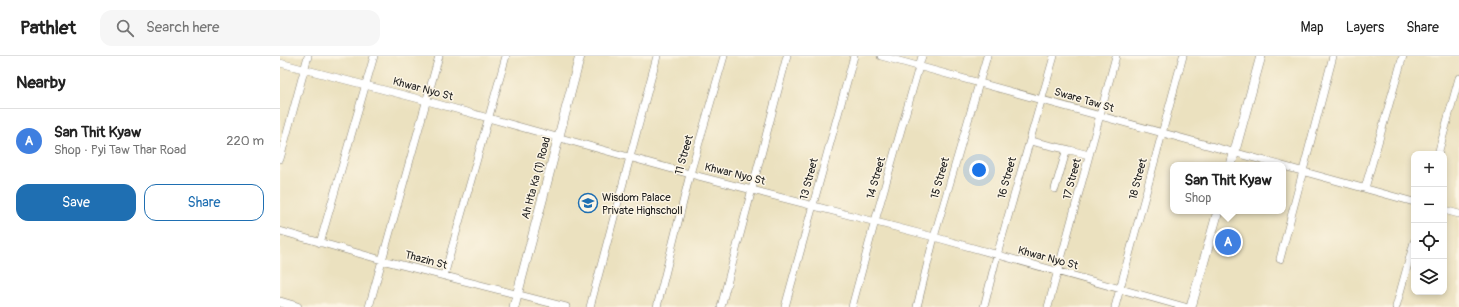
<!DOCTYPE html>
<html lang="en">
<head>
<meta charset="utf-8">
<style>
	body { margin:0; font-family:Pangolin,sans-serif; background:#f6f6f6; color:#222 }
	.controls { position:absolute; right:12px; bottom:12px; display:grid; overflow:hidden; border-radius:8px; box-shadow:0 2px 6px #0003 }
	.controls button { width:36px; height:36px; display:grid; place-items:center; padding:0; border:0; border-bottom:1px solid #e0e0e0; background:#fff; color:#222; font:20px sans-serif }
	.you { position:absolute; left:699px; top:114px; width:14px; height:14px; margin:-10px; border:3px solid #fff; border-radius:50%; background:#1a73e8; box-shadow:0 0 0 6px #1a73e833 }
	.badge { display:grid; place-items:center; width:26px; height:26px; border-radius:50%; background:#1f6fb2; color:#fff; font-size:13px; font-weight:700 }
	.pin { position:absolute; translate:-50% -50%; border:2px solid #fff; box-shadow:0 1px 4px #0006 }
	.popup { position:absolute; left:890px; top:106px; width:116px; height:52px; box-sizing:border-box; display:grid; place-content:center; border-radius:8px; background:#fff; filter:drop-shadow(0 1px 3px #0005); font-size:13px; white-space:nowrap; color:#767676 }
	.popup b { font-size:15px; color:#222 }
	.popup::after { content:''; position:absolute; left:50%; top:100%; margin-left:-8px; border:8px solid transparent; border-top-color:#fff }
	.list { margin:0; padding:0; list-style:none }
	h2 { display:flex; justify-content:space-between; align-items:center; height:52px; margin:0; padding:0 16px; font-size:17px }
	h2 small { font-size:13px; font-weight:400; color:#767676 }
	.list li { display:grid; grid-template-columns:26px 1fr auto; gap:12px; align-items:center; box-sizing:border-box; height:64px; padding:0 16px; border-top:1px solid #e0e0e0 }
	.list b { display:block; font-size:15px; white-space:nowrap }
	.list p { margin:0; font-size:13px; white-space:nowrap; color:#767676 }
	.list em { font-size:13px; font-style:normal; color:#767676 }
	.actions { display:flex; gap:8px; padding:12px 16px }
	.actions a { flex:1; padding:9px 0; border:1px solid #1f6fb2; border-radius:12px; text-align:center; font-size:14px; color:#1f6fb2 }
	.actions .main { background:#1f6fb2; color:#fff }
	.icon { flex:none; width:22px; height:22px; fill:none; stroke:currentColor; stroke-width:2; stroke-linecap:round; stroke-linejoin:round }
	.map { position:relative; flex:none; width:1179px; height:251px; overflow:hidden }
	header { display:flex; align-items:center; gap:24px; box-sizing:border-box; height:56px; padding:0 20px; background:#fff; border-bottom:1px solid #e0e0e0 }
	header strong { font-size:19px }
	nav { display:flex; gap:22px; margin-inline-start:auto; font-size:14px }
	.search { width:280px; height:36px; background:#f6f6f6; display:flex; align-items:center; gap:10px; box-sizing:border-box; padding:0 14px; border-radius:12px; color:#767676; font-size:15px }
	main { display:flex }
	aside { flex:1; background:#fff }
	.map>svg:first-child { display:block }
</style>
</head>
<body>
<header>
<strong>Pathlet</strong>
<div class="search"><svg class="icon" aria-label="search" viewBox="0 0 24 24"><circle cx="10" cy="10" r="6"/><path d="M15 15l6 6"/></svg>Search here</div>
<nav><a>Map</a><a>Layers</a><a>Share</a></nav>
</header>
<main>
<aside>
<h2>Nearby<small></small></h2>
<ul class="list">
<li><span class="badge" style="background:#3f7fe0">A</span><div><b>San Thit Kyaw</b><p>Shop · Pyi Taw Thar Road</p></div><em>220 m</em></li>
</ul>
<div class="actions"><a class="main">Save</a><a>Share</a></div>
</aside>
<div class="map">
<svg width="1179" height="251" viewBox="0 0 1179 251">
	<rect width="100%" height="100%" fill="#fcf5e5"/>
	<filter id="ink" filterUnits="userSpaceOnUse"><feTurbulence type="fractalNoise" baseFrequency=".025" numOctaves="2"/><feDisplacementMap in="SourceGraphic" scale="8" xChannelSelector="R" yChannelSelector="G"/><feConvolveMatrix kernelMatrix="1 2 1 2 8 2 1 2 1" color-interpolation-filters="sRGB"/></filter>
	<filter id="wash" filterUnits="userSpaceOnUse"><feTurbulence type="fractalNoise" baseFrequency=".012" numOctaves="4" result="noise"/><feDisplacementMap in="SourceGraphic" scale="16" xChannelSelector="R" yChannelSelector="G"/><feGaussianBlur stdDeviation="0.9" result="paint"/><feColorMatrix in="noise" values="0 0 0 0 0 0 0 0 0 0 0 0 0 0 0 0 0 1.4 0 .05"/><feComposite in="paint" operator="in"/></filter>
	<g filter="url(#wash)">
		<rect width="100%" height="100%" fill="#ebe1bf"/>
	</g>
	<g filter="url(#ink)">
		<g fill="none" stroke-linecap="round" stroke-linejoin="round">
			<g stroke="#847e6e" stroke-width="8">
				<path id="minor" d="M601,0L1000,109
					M0,7L147,45L410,118L654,181L905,251
					M750,85L790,94
					M1158,98L1179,22
					M0,103L28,0
					M1003,110L1134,146
					M1085,132L1123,0
					M775,133L786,96L790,94L809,99
					M1164,154L1179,158
					M0,175L102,204L286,251
					M40,187L94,0
					M1000,203L1053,0
					M164,220L226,0
					M89,251L159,0
					M310,251L377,0
					M377,251L410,118L444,0
					M441,251L507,0
					M505,251L574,0
					M572,251L595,165L642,0
					M637,251L654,181L707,0
					M704,251L717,199L774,0
					M768,251L836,0
					M835,251L903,0
					M1116,251L1134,186"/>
			</g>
			<g stroke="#847e6e" stroke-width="10">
				<path id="tertiary" d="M951,109L981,0
					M0,246L17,251
					M234,251L300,0
					M911,251L938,155"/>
			</g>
			<use href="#minor" stroke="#fff" stroke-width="7"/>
			<use href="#tertiary" stroke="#fff" stroke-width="9"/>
		</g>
	</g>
	<defs>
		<g id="school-ring" transform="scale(1)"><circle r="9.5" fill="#fcf5e5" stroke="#1f6fb2" stroke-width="1.5"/><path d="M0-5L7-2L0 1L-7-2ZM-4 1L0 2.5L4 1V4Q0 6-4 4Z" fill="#1f6fb2"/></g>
	</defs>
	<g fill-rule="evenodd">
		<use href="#school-ring" x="308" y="147"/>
	</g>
	<g text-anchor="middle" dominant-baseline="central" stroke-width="3" stroke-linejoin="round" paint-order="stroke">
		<g font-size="11" fill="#1c1c1c" stroke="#fcf5e5">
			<text transform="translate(143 33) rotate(15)">Khwar Nyo St</text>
			<text transform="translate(804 44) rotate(16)">Sware Taw St</text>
			<text transform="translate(404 99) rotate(-74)">11 Street</text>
			<text transform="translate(455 118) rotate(14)">Khwar Nyo St</text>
			<text transform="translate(256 122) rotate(-75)">Ah Hta Ka (1) Road</text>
			<text transform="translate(596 122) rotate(-74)">14 Street</text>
			<text transform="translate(660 122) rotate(-74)">15 Street</text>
			<text transform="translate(727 122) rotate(-74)">16 Street</text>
			<text transform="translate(529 123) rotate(-75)">13 Street</text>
			<text transform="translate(792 123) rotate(-75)">17 Street</text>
			<text transform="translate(858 123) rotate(-75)">18 Street</text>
			<text transform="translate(768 202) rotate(15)">Khwar Nyo St</text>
			<text transform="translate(146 204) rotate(15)">Thazin St</text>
		</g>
		<g font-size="11" fill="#1c1c1c" stroke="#fcf5e5" text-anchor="start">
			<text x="322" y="141">Wisdom Palace<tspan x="322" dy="13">Private Highscholl</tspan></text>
		</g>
	</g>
</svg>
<div class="controls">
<button>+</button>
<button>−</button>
<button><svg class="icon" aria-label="locate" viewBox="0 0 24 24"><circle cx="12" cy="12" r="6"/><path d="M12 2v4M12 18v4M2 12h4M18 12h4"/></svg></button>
<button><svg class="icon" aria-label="layers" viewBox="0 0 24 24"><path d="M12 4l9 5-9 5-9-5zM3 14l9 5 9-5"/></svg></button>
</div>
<div class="you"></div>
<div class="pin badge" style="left:948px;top:186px;background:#3f7fe0">A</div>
<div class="popup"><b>San Thit Kyaw</b>Shop</div>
</div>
</main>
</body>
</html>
